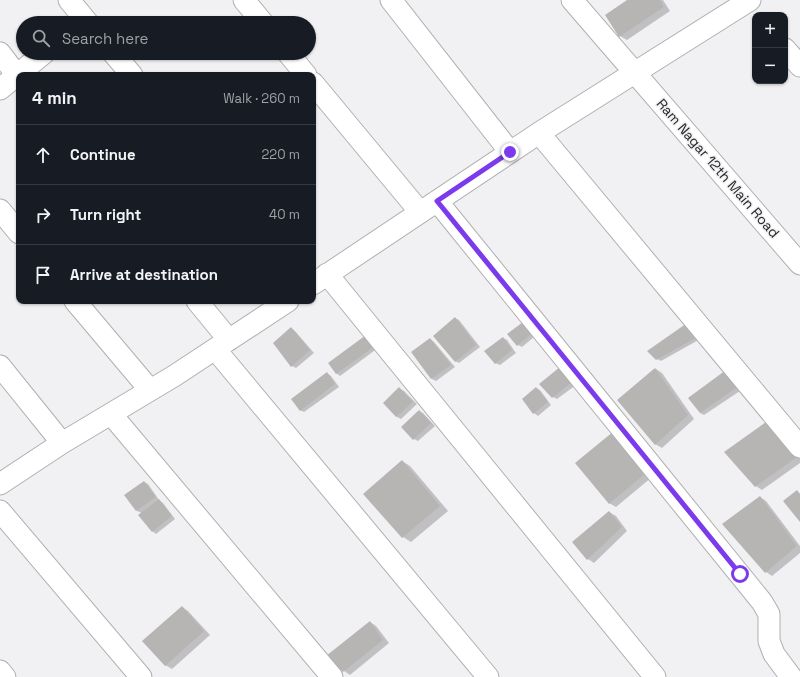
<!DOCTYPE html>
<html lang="en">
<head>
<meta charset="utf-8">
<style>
	body { margin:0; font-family:"Space Grotesk",sans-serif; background:#242831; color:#f1f3f6 }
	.controls { position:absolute; right:12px; top:12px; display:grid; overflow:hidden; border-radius:8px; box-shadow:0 1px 3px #0004 }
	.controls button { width:36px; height:36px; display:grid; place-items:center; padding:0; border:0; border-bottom:1px solid #363941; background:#171b24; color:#f1f3f6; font:20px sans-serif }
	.stop { position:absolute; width:12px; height:12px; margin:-9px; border:3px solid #7c3aed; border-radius:50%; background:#fff }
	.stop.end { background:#7c3aed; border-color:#fff; box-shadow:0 1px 4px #0008 }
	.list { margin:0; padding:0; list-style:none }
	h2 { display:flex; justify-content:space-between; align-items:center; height:52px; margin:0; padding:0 16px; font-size:17px }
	h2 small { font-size:13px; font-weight:400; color:#9ea1a6 }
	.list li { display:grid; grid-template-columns:26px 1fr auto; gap:12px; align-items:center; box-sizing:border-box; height:60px; padding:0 16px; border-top:1px solid #363941 }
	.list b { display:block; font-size:15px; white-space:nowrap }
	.list em { font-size:13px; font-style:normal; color:#9ea1a6 }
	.icon { flex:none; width:22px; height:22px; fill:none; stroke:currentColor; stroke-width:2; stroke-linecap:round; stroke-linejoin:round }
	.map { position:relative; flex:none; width:800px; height:677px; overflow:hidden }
	.search { position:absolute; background:#171b24; box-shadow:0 1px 3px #0004; left:16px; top:16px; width:300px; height:44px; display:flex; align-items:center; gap:10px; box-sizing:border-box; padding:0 14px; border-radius:22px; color:#9ea1a6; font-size:15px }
	.panel { position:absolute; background:#171b24; box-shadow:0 1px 3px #0004; left:16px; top:72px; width:300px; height:232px; border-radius:8px }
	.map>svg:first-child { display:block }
</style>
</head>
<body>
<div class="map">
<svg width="800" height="677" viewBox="0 0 800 677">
	<rect width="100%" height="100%" fill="#f1f1f3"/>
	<path fill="#0003" d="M629,0H663L670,11L627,40L620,36L606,15Z
		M455,318L459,320L480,347L459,363L455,361Z
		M690,322L702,338L661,361L657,359Z
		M523,323L534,337L522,347L518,345Z
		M291,328L295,331L314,353L296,368L292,366Z
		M366,337L378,348L340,376L336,373Z
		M503,338L507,340L516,353L500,365L495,363Z
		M430,339L434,342L455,367L436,381L432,379L413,352Z
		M560,368L576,385L557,399L553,397Z
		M656,369L662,373L694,419L662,448L655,444Z
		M726,371L743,389L704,415L700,413Z
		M327,373L331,376L339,387L304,412L300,410Z
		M536,388L540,390L551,405L538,416L534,413Z
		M400,389L404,391L417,404L401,419L397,417L384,403Z
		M419,411L423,413L435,426L418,441L414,439Z
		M772,427L800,458V463L762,490L756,486Z
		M614,432L652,477L616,507L609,503Z
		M402,461L410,466L448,511L411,542L403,537Z
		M144,482L148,484L159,500H158L163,503L175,519L156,534L152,531L142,513L137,511L126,495Z
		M760,497L766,501L800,546V553L772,576L766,572L723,524Z
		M609,512L616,516L627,531L594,563L588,559L573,542Z
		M182,607L188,611L210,635L172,669L165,665Z
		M370,622L376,626L389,643L350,675L344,671Z"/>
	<path fill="#b7b5b4" d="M627,0H660L664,7L619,37L605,15Z
		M455,317L476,345L455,362L433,336Z
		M690,321L699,336L656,360L647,351Z
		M523,322L531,334L517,346L507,334Z
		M291,327L310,350L291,367L273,343Z
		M366,335L375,346L336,374L328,363Z
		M503,337L512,350L495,364L484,351Z
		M430,338L451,365L431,379L411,352Z
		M560,367L572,382L552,398L539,384Z
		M655,368L688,415L655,445L617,400Z
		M726,370L739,386L700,413L688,398Z
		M327,372L335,384L300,411L291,399Z
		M399,387L413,402L396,417L383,403Z
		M536,387L548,402L533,414L522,399Z
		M419,410L431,423L413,440L401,427Z
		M766,422L797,457L755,487L724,452Z
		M614,431L646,473L609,504L575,463Z
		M402,460L440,506L402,538L363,494Z
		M144,481L156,497L136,511L124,495Z
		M797,490L800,494V522L783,501Z
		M760,496L797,546L765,573L722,524Z
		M159,499L172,516L152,532L138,515Z
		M609,511L622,527L587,560L572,542Z
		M182,606L204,631L165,666L142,641Z
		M370,621L383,640L343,672L326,656Z"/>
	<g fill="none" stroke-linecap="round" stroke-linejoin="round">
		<g stroke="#b0b0b2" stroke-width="23">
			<path id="minor" d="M69,0L88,23
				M244,0L263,23
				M391,0L510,152
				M572,0L800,264
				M785,49L800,66
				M0,53L19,78
				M113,53L132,75
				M288,53L306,75
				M313,83L420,212
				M0,89L44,53
				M539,133L800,447
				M437,201L762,602L769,614V641L774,654L791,677
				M0,210L19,233
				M327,274L655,677
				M313,284L539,133L750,0
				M75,301L150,390
				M197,301L229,340
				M215,349L488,677
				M0,366L62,443
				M111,414L332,677
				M0,484L62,443L174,376L288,301
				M0,511L141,677
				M0,671L5,677"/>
		</g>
		<use href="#minor" stroke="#fff" stroke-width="21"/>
	</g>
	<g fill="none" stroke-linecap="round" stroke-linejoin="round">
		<path stroke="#7c3aed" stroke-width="5" d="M510,152L437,201L740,574"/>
	</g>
	<g text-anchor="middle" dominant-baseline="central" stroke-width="3" stroke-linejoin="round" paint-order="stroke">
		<g font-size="14" fill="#272728" stroke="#f1f1f3">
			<text transform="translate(718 168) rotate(49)">Ram Nagar 12th Main Road</text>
		</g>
	</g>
</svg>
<div class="controls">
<button>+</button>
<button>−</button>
</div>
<div class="stop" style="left:740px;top:574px"></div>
<div class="stop end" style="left:510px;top:152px"></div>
<div class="search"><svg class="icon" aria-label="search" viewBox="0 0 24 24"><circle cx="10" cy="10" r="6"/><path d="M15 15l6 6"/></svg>Search here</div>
<section class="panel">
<h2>4 min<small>Walk · 260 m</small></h2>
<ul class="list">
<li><svg class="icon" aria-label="ahead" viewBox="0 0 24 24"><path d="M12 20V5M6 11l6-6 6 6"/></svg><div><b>Continue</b></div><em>220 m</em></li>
<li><svg class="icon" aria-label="right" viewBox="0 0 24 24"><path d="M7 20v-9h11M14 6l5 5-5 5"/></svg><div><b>Turn right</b></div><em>40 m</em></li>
<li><svg class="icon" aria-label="arrive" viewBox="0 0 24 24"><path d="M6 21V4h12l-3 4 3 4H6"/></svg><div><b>Arrive at destination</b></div></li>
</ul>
</section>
</div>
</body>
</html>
